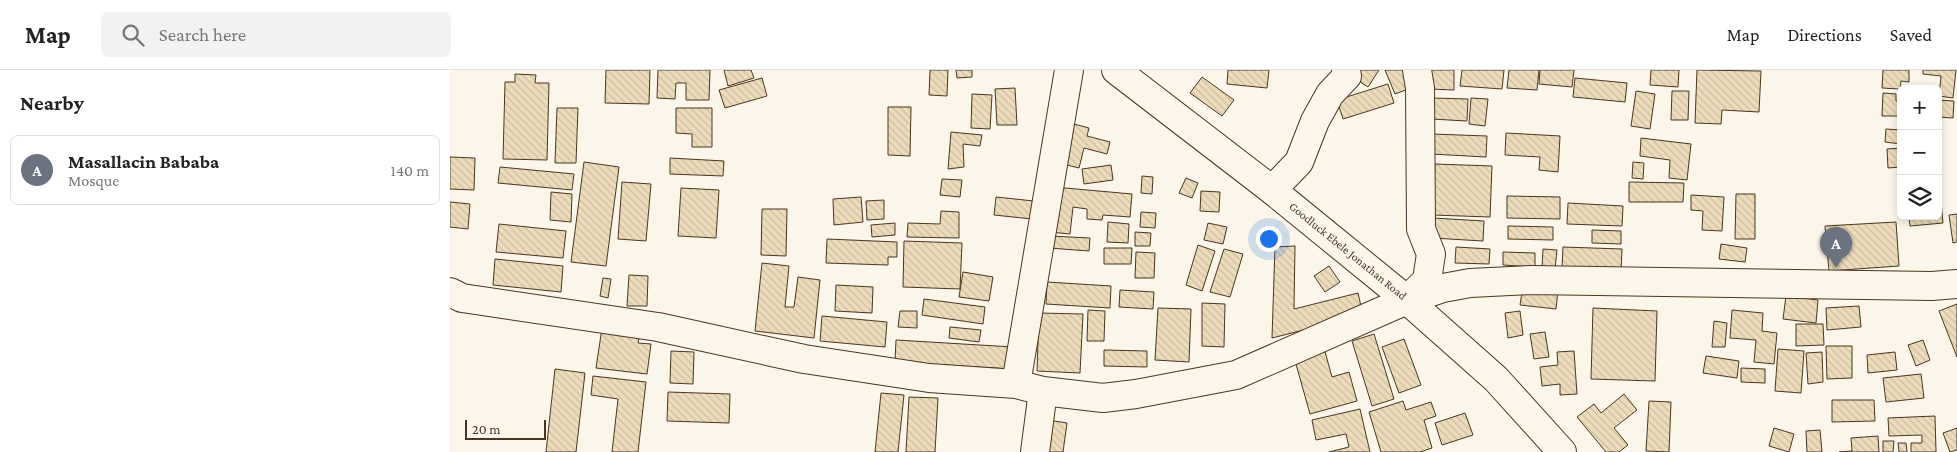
<!DOCTYPE html>
<html lang="en">
<head>
<meta charset="utf-8">
<style>
	body { margin:0; font-family:"Crimson Pro",serif; background:#f2f2f2; color:#222 }
	.controls { position:absolute; right:15px; top:15px; display:grid; overflow:hidden; border-radius:8px; box-shadow:0 2px 8px #0003 }
	.controls button { width:45px; height:45px; display:grid; place-items:center; padding:0; border:0; border-bottom:1px solid #e0e0e0; background:#fff; color:#222; font:25px sans-serif }
	.scale { position:absolute; left:15px; bottom:12px; width:81px; box-sizing:border-box; padding-left:5px; border:2px solid #4a3520; border-top:0; font-size:14px; line-height:18px; white-space:nowrap; color:#4a3520; -webkit-text-stroke:4px #fbf6e9; paint-order:stroke }
	.you { position:absolute; left:818px; top:168px; width:18px; height:18px; margin:-12px; border:4px solid #fff; border-radius:50%; background:#1a73e8; box-shadow:0 0 0 8px #1a73e833 }
	.badge { display:grid; place-items:center; width:32px; height:32px; border-radius:50%; background:#2563eb; color:#fff; font-size:16px; font-weight:700 }
	.pin { position:absolute; translate:-50% -41px; filter:drop-shadow(0 1px 2px #0008) }
	.pin::after { content:''; position:absolute; top:26px; width:18px; height:15px; background:inherit; clip-path:polygon(0 0,100% 0,50% 100%) }
	.list { margin:0; padding:0; list-style:none }
	h2 { display:flex; justify-content:space-between; align-items:center; height:65px; margin:0; padding:0 20px; font-size:21px }
	h2 small { font-size:16px; font-weight:400; color:#767676 }
	.list li { display:grid; grid-template-columns:32px 1fr auto; gap:15px; align-items:center; box-sizing:border-box; height:70px; margin:0 10px 10px; padding:0 10px; border:1px solid #e0e0e0; border-radius:8px }
	.list b { display:block; font-size:19px; white-space:nowrap }
	.list p { margin:0; font-size:16px; white-space:nowrap; color:#767676 }
	.list em { font-size:16px; font-style:normal; color:#767676 }
	.icon { flex:none; width:28px; height:28px; fill:none; stroke:currentColor; stroke-width:2; stroke-linecap:round; stroke-linejoin:round }
	.map { position:relative; flex:none; width:1507px; height:382px; overflow:hidden }
	header { display:flex; align-items:center; gap:30px; box-sizing:border-box; height:70px; padding:0 25px; background:#fff; border-bottom:1px solid #e0e0e0 }
	header strong { font-size:24px }
	nav { display:flex; gap:28px; margin-inline-start:auto; font-size:18px }
	.search { width:350px; height:45px; background:#f2f2f2; display:flex; align-items:center; gap:12px; box-sizing:border-box; padding:0 18px; border-radius:8px; color:#767676; font-size:19px }
	main { display:flex }
	aside { flex:1; background:#fff }
	.map>svg:first-child { display:block }
</style>
</head>
<body>
<header>
<strong>Map</strong>
<div class="search"><svg class="icon" aria-label="search" viewBox="0 0 24 24"><circle cx="10" cy="10" r="6"/><path d="M15 15l6 6"/></svg>Search here</div>
<nav><a>Map</a><a>Directions</a><a>Saved</a></nav>
</header>
<main>
<aside>
<h2>Nearby<small></small></h2>
<ul class="list">
<li><span class="badge" style="background:#6b7280">A</span><div><b>Masallacin Bababa</b><p>Mosque</p></div><em>140 m</em></li>
</ul>
</aside>
<div class="map">
<svg width="1507" height="382" viewBox="0 0 1507 382">
	<defs>
		<pattern id="building-back-hatch" width="6" height="6" patternUnits="userSpaceOnUse" patternTransform="scale(1.25)"><rect width="6" height="6" fill="#ecdcbc"/><path d="M-1 5l2 2M0 0l6 6M5-1l2 2" fill="none" stroke="#ccbda1"/></pattern>
	</defs>
	<rect width="100%" height="100%" fill="#fbf6e9"/>
	<path fill="url(#building-back-hatch)" stroke="#4a3520" d="M156,0H200L199,34L155,33Z
		M208,0H260L259,30H236V13H226L225,29L207,28Z
		M274,0H301L304,8L278,16Z
		M480,0H498L497,26L479,25Z
		M506,0H522V7L507,8Z
		M778,0H819L817,18L777,14Z
		M905,0H929L918,17L901,6Z
		M935,0H953L961,18L945,24Z
		M980,0H1004V20L979,19Z
		M1012,0H1054L1052,19L1010,16Z
		M1059,0H1089L1087,20L1057,18Z
		M1090,0H1124L1122,17L1089,14Z
		M1201,0H1229L1228,17L1200,15Z
		M1247,0L1311,1L1309,42L1272,40L1271,54L1245,53Z
		M1433,0H1459V12L1451,11L1450,19L1432,18Z
		M1473,0H1506L1503,28L1489,26L1491,6L1473,4Z
		M65,4L86,5L85,13H99L97,90L53,89L55,12H65Z
		M752,7L784,30L772,46L740,23Z
		M312,8L317,26L275,38L269,20Z
		M1125,8L1177,13L1175,32L1123,27Z
		M938,14L944,33L893,49L887,30Z
		M565,18L567,55H547L545,19Z
		M1186,21L1205,24L1200,59L1181,56Z
		M1222,21H1239L1238,50H1221Z
		M1433,23L1446,24V31H1451V46H1432Z
		M522,24L542,25L540,59L521,58Z
		M982,28L1018,29L1017,51L981,49Z
		M1021,28L1038,29L1035,56L1019,54Z
		M1488,30L1504,31L1503,48L1488,47Z
		M438,37H461L460,86L438,85Z
		M107,38H128L126,93H105Z
		M226,38H262V77H242V64L226,63Z
		M624,54L639,58L637,66L660,72L657,84L634,78L629,98L613,94Z
		M1436,59L1451,60V74L1435,72Z
		M501,62L532,65L530,76L513,74L514,97L498,99Z
		M1056,63L1110,66L1108,102L1089,100L1090,87L1055,85Z
		M982,64L1037,66L1036,87L981,84Z
		M1191,68L1241,74L1237,110L1219,108L1220,90L1190,86Z
		M1451,78V97L1438,98L1437,79Z
		M0,87L25,88L24,120L0,119Z
		M220,88L274,91L273,106L220,104Z
		M134,92L169,97L156,196L121,192Z
		M1183,92L1194,93L1193,109L1182,108Z
		M985,94L1042,96L1040,147L983,145Z
		M661,95L663,110L634,114L632,99Z
		M50,97L124,104L122,120L48,113Z
		M692,106L703,107L702,124L691,123Z
		M736,108L748,113L742,128L729,123Z
		M492,109L512,110L510,127L490,125Z
		M1489,110L1493,153L1460,156L1459,146H1488Z
		M172,112L201,114L196,171L168,169Z
		M1179,112L1234,113L1233,132H1179Z
		M604,117L682,124L680,147L653,145L652,150L637,149V139L623,137L620,164L600,162Z
		M231,118L269,120L266,168L228,166Z
		M751,121L770,122L769,142L750,141Z
		M101,122L122,124L121,152L100,150Z
		M1286,124H1305V169H1285Z
		M1241,125L1274,127L1272,161L1252,160L1253,141L1241,140Z
		M1057,126L1110,127V149L1057,148Z
		M411,127L413,152L384,155L383,129Z
		M546,127L584,131L582,149L544,145Z
		M434,130V149L417,150L416,131Z
		M0,132L20,134L18,159L0,157Z
		M1118,133L1173,136L1172,156L1117,154Z
		M312,139H337L336,186L311,185Z
		M491,141L509,142V168L457,167L458,153L490,154Z
		M691,142L706,143L705,158L690,157Z
		M1507,144V172L1503,173L1499,145Z
		M983,148L1034,151L1033,171L982,168Z
		M658,152L679,154L678,173L657,172Z
		M1446,152L1449,196L1379,201L1375,156Z
		M445,153V165L422,167L421,155Z
		M758,153L777,157L773,174L754,170Z
		M49,154L116,161L113,188L46,182Z
		M1058,156L1103,157V170L1058,169Z
		M1142,160L1171,161V174L1142,173Z
		M685,162L701,163L700,176H685Z
		M600,166L640,168L639,181L599,178Z
		M377,169L447,172V187H438V195L376,193Z
		M454,171L512,173L510,219L453,217Z
		M1271,174L1297,178L1295,192L1269,189Z
		M748,175L765,181L752,221L736,215Z
		M845,176L844,239L908,223L913,245L822,268L825,177Z
		M1006,177L1040,179L1039,194L1005,193Z
		M1113,177L1172,179L1171,201L1112,199Z
		M654,178H682L681,194H654Z
		M774,179L793,184L780,227L760,222Z
		M1093,179L1107,180L1105,199L1092,198Z
		M686,182L705,183L704,208H685Z
		M1053,182L1085,183V197L1053,195Z
		M45,189L113,196L111,222L43,215Z
		M312,193L339,196L335,237H344L348,207L370,210L364,268L305,261Z
		M879,196L890,212L875,222L864,206Z
		M513,202L543,207L539,231L509,227Z
		M179,205L198,206L197,236H177Z
		M153,208L161,209L158,228L150,226Z
		M597,212L661,216L660,238L596,234Z
		M386,215L423,217L422,243L385,241Z
		M1073,216L1108,220L1106,239L1070,235Z
		M670,220L704,222L703,239L669,237Z
		M1336,226L1368,230L1366,253L1333,249Z
		M474,229L535,237L533,254L472,245Z
		M752,233L775,234L774,277L752,276Z
		M1507,234V287L1489,241Z
		M1409,236L1411,257L1377,260L1376,238Z
		M708,238L741,239L739,292L705,290Z
		M1143,238L1207,241L1205,311L1141,309Z
		M638,240L655,241L654,271H637Z
		M1282,240L1313,243L1312,261L1327,263L1324,294L1304,292L1306,270L1280,268Z
		M450,241H467V258L448,257Z
		M1070,241L1073,265L1058,268L1055,243Z
		M589,243L633,244L630,303L587,301Z
		M372,246L437,252L435,277L370,271Z
		M1264,251L1277,253L1275,277H1262Z
		M1346,254H1373L1374,275L1346,276Z
		M500,257L531,260L529,272L499,268Z
		M152,258L190,263L188,273L201,274L197,304L146,298Z
		M1095,262L1099,287L1084,289L1080,264Z
		M924,264L944,329L922,336L902,271Z
		M954,269L971,315L949,323L932,277Z
		M446,270L563,277L562,299L445,292Z
		M1473,270L1480,290L1466,296L1458,275Z
		M1376,276H1402V308L1377,309Z
		M874,278L882,307L899,302L907,331L860,344L844,287Z
		M1328,279L1354,281L1351,323L1325,321Z
		M654,280L697,281V297L654,296Z
		M221,281L244,282L243,314L220,313Z
		M1124,281L1127,324L1110,325V314L1092,316L1090,297L1108,295L1107,282Z
		M1372,282L1373,312L1358,314L1356,283Z
		M1445,282L1447,300L1418,303L1417,285Z
		M1256,286L1289,291L1287,308L1253,303Z
		M1291,298L1315,299V313L1291,312Z
		M105,299L135,303L126,382H96Z
		M1471,304L1474,328L1436,332L1433,308Z
		M143,306L196,312L188,382H162L168,329L141,325Z
		M218,322L280,324L279,353L217,351Z
		M431,323L454,325L448,382H425Z
		M1174,324L1187,340L1164,358L1178,375L1169,382H1156L1127,347L1144,334L1151,343Z
		M459,327L488,328L485,382H456Z
		M1382,330H1424L1425,351L1382,352Z
		M953,331L956,340L981,332L986,346L974,350L982,378L970,382H931L919,342Z
		M1199,331L1221,332L1219,382L1196,381Z
		M910,339L920,382H879L899,377L896,364L866,370L862,350Z
		M1015,343L1023,365L992,375L985,353Z
		M1485,346L1486,382H1461V373H1472V365L1439,366L1438,348Z
		M598,350L617,353L613,382H594Z
		M1324,358L1344,364L1339,382L1319,376Z
		M1507,358V380L1500,382L1493,363Z
		M1370,360L1372,382H1357L1356,361Z
		M1428,366L1429,382H1389L1402,381L1401,368Z
		M1433,371H1444L1443,382H1433Z
		M1448,373H1456L1457,382H1449Z"/>
	<g fill="none" stroke-linecap="round" stroke-linejoin="round">
		<g stroke="#4a3520" stroke-width="30">
			<path id="minor" d="M822,120L849,92L865,51L880,24L897,6L896,0
				M0,222L12,228L208,257L354,289L479,308L566,314L593,321L653,328L686,324L786,305L957,230L993,218L1020,213L1081,210L1482,216L1507,214
				M957,230L977,210L981,184L971,159L970,18L967,0
				M566,314L619,0
				M585,382L593,321"/>
		</g>
		<g stroke="#4a3520" stroke-width="30">
			<path id="major" d="M666,0L822,120L957,230L1046,309L1112,382"/>
		</g>
		<use href="#minor" stroke="#fbf6e9" stroke-width="28"/>
		<use href="#major" stroke="#fbf6e9" stroke-width="28"/>
	</g>
	<g text-anchor="middle" dominant-baseline="central" stroke-width="4" stroke-linejoin="round" paint-order="stroke">
		<g font-size="12" fill="#4a3520" stroke="#fbf6e9">
			<text transform="translate(898 181) rotate(39)">Goodluck Ebele Jonathan Road</text>
		</g>
	</g>
</svg>
<div class="controls">
<button>+</button>
<button>−</button>
<button><svg class="icon" aria-label="layers" viewBox="0 0 24 24"><path d="M12 4l9 5-9 5-9-5zM3 14l9 5 9-5"/></svg></button>
</div>
<div class="scale">20 m</div>
<div class="you"></div>
<div class="pin badge" style="left:1386px;top:198px;background:#6b7280">A</div>
</div>
</main>
</body>
</html>
